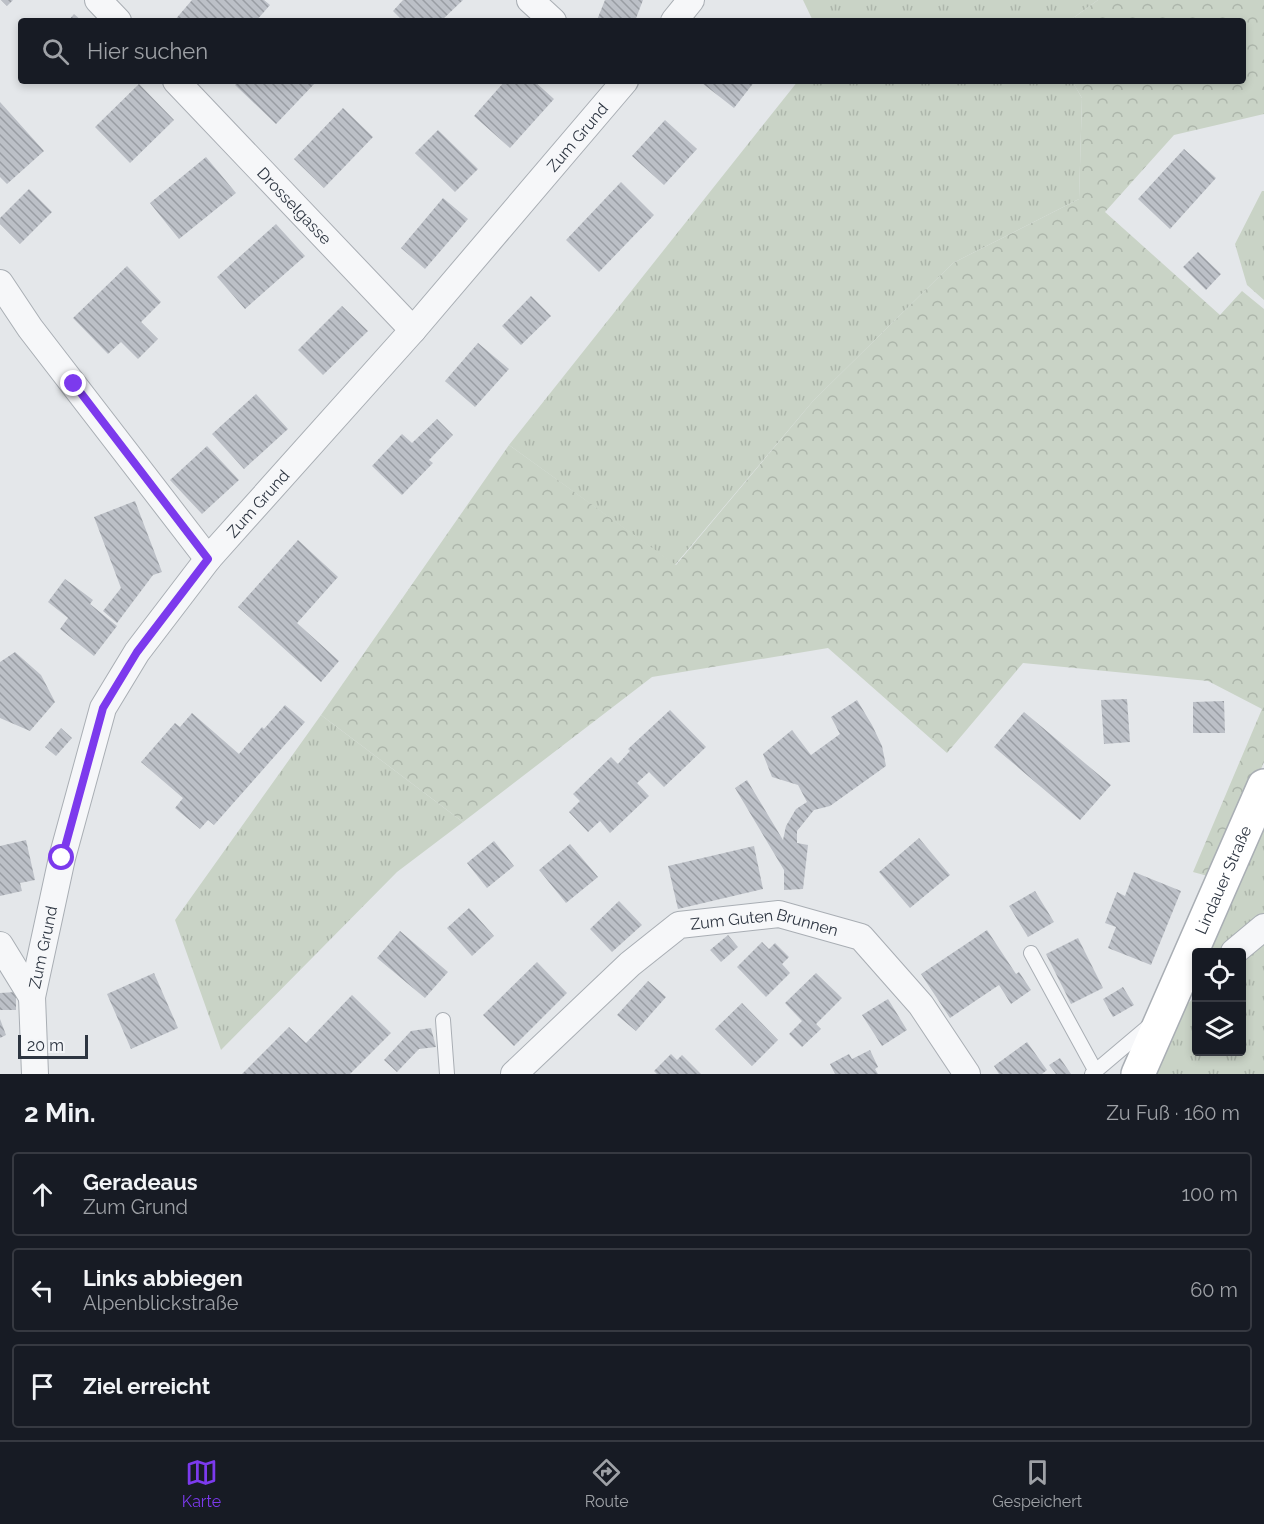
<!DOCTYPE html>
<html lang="de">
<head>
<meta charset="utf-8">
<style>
	body { margin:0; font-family:Raleway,sans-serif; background:#20242c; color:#f1f3f6 }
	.controls { position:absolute; right:18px; bottom:18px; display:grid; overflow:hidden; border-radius:6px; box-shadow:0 3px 9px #0003 }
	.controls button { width:54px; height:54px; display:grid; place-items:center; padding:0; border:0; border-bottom:2px solid #363941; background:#171b24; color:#f1f3f6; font:30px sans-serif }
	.scale { position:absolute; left:18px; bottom:15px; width:70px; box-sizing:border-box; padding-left:6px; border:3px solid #2d3541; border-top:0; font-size:16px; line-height:21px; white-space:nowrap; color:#2d3541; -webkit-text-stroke:4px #f3f5f8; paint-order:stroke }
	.stop { position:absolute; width:18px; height:18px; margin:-14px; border:4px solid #7c3aed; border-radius:50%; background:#fff }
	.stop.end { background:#7c3aed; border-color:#fff; box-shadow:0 2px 6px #0008 }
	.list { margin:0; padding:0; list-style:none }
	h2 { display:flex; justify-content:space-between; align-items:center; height:78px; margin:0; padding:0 24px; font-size:26px }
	h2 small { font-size:20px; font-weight:400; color:#9ea1a6 }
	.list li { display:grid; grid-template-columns:39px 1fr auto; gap:18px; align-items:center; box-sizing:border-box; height:84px; margin:0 12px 12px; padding:0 12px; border:2px solid #363941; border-radius:6px }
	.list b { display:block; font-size:22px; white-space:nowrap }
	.list p { margin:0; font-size:20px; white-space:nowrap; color:#9ea1a6 }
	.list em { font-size:20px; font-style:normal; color:#9ea1a6 }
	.icon { flex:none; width:33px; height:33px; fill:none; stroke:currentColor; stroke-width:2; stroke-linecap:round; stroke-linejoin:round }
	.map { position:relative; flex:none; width:1264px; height:1074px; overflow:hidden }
	.search { position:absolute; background:#171b24; box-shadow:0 3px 9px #0003; left:18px; right:18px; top:18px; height:66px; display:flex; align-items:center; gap:15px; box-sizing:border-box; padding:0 21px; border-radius:6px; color:#9ea1a6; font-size:22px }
	.sheet { height:366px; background:#171b24 }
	nav { display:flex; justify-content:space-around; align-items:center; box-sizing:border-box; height:84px; border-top:2px solid #363941; background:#171b24; font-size:16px; color:#9ea1a6 }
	nav a { display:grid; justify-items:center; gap:3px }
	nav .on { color:#7c3aed }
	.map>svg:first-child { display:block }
</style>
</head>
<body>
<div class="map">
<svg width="1264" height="1074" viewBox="0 0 1264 1074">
	<defs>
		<pattern id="grass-tufts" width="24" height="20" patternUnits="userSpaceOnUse" patternTransform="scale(1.5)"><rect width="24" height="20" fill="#c9d3c6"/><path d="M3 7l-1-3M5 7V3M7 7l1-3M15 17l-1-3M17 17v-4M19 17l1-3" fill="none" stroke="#adb6ab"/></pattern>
		<pattern id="forest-crowns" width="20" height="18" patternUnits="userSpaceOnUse" patternTransform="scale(1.5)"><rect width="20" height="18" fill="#c9d3c6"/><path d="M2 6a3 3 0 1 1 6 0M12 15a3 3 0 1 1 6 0" fill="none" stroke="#adb6ab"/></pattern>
		<pattern id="building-back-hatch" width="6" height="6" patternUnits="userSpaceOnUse" patternTransform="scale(1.5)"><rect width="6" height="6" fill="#bcc0c7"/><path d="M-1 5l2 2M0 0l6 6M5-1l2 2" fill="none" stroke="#999da3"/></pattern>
	</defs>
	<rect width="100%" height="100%" fill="#e4e7ea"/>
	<path fill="url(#grass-tufts)" d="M803,0H1098L1069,21H813Z
		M798,81H1072L1082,98L1079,199L953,263L813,401L675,565L509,445Z
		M1262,191H1264V300L1247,285L1235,244Z
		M321,715L463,822L397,872L221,1050L175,920Z
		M1264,824V920L1226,952H1207Z
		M1264,936V1074H1152L1179,1012L1196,996V1052H1242V956Z"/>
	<path fill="url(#forest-crowns)" d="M1098,0H1264V114L1174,135L1105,212L1220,315L1242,291L1264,309V762L1215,878L1193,872L1262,709L1208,681L1023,663L947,753L828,648L652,677L463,822L321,715L509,445L676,565L813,401L953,263L1079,199L1082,98L1072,81H1243V21H1069Z"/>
	<path fill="url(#building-back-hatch)" d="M1,0H13L7,6Z
		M192,0H264L270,5L256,21H174Z
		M403,0H463L441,21H403L393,11Z
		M605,0H643L635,21H601L597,20Z
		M74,14L82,21H68Z
		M239,81H317L276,124L235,85Z
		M505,81H534L554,99L510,148L474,116Z
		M703,81H755L734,108L702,83Z
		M139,84L174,120L130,163L95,127Z
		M0,102L44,151L7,184L0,177Z
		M343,108L373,137L324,188L294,159Z
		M665,120L697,149L664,185L632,156Z
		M438,130L478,169L455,192L415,153Z
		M1184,149L1216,178L1170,229L1138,199Z
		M206,157L236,193L179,239L150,203Z
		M621,182L654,215L599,272L566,240Z
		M29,189L52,212L20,244L0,224V218Z
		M443,198L468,219L425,269L401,248Z
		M276,224L305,256L245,309L217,277Z
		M1198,252L1221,274L1206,290L1183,267Z
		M127,266L161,302L141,322L158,339L138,359L121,342L108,354L73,318Z
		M531,296L551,316L521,345L502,326Z
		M342,306L368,331L323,375L298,350Z
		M478,343L509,369L475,407L445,381Z
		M256,394L288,429L244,469L212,434Z
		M437,419L453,435L429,460L433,463L402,495L372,466L402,434L412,443Z
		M207,446L239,480L202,514L170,480Z
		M135,501L162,572L153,575L117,623L103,611L121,588L94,517Z
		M298,540L338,577L297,623L339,661L321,682L238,607Z
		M65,579L93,600L90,604L117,626L94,656L60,629L68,618L48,602Z
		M15,652L41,675L55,702L30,731L0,718V662Z
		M1127,699L1130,742L1104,744L1101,700Z
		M857,700L872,725L882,746L886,766L830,806L814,810L797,831V843L808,845L803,889L784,890V870L735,788L747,780L783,840L786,826L796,809L807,802L798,785L772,777L763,754L792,730L811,755L840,734L831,717Z
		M1224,701L1225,733H1193V702Z
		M285,705L305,722L214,825L208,820L200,829L175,808L183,798L141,762L175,723L180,727L192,713L239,754L262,727L264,729Z
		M670,710L706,747L664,787L649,772L637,783L649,796L610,833L600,821L588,832L569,812L580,801L573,794L611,757L618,764L630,751L628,749Z
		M1024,712L1111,785L1080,820L994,747Z
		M61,728L72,738L56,756L45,747Z
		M919,838L950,875L910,908L879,872Z
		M26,840L35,880L20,883L22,891L0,896V846Z
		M494,841L514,866L487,888L467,863Z
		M570,844L598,877L566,903L539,870Z
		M754,846L763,889L678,909L668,866Z
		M1134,872L1181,891L1151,965L1108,948L1116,927L1105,923L1117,892L1125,896Z
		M1035,891L1054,922L1028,937L1009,906Z
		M619,901L642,925L612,952L590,929Z
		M469,908L494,936L472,956L447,928Z
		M987,930L1016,974L1019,972L1031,990L1011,1004L999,985L950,1018L921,974Z
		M400,931L448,972L425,998L377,958Z
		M728,935L738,947L721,962L710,950Z
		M1078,938L1103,988L1071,1004L1046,954Z
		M762,942L769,949L775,943L789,957L782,964L790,973L766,997L737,967Z
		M537,962L567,993L514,1046L483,1015Z
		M154,973L178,1028L131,1049L107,994Z
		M816,973L842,998L816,1024L821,1029L802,1047L789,1034L802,1021L785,1003Z
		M648,981L666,997L636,1031L617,1015Z
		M1123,987L1134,1005L1113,1017L1103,999Z
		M16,992V1010H0V993Z
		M352,995L391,1033L350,1074H242L289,1027L306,1043Z
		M888,999L907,1030L882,1046L862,1015Z
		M742,1003L778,1040L752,1066L715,1029Z
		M0,1019L6,1035L0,1038Z
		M431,1028L436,1047L419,1049L397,1072L384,1060L411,1031Z
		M1027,1042L1047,1070L1042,1074H999L994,1066Z
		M870,1050L878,1067L875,1069L878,1074H835L830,1064L849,1054L852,1059Z
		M671,1054L677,1060L682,1055L701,1074H657L654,1071Z
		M1060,1058L1071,1074H1056L1049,1065Z"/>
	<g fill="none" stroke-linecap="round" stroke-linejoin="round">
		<g stroke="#a9aeb4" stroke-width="16">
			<path id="service" d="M1031,953L1095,1070
				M443,1020L447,1074
				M1092,1074L1150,1025"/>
		</g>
		<g stroke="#a9aeb4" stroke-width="28">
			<g id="minor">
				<path d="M98,0L118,21"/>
				<path d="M530,0L553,21"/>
				<path d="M674,21L691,0"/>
				<path id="s1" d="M176,81L413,330"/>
				<path d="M0,283L30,328L208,559"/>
				<path d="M0,945L32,997"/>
				<path d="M1234,952L1264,927"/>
				<path id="s2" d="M35,1074L32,997L62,858L103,708L137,652L208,559L413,330L625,81"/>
				<path id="s3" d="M514,1074L630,964L679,925L779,914L861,937L921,1005L967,1074"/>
			</g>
		</g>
		<g stroke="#a9aeb4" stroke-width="36">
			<g id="secondary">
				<path id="s4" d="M1138,1074L1264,786"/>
			</g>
		</g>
		<use href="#service" stroke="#f6f7f9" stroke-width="14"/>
		<use href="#minor" stroke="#f6f7f9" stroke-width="26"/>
		<use href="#secondary" stroke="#fff" stroke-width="33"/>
	</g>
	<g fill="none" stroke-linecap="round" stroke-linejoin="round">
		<path stroke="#7c3aed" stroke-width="8" d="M62,858L103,708L137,652L208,559L74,384"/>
	</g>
	<g text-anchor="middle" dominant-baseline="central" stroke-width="6" stroke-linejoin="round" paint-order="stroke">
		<g font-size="16" fill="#2d3541" stroke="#f3f5f8">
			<text stroke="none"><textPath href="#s2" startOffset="1118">Zum Grund</textPath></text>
			<text stroke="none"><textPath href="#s1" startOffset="172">Drosselgasse</textPath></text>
			<text stroke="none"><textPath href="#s2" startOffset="632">Zum Grund</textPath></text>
			<text stroke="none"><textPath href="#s4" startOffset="212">Lindauer Straße</textPath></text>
			<text stroke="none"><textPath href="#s3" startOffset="309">Zum Guten Brunnen</textPath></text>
			<text stroke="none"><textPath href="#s2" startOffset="128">Zum Grund</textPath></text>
		</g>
	</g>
</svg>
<div class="controls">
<button><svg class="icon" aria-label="locate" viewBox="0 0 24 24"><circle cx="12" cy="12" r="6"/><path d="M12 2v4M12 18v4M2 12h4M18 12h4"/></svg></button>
<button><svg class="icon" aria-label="layers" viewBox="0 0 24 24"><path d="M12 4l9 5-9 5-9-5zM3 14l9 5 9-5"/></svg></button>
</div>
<div class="scale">20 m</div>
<div class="stop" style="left:62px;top:858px"></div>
<div class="stop end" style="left:74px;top:384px"></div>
<div class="search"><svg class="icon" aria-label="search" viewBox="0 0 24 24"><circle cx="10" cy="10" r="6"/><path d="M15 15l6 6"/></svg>Hier suchen</div>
</div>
<section class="sheet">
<h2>2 Min.<small>Zu Fuß · 160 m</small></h2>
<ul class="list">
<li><svg class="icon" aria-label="ahead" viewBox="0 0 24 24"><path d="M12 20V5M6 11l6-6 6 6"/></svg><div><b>Geradeaus</b><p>Zum Grund</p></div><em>100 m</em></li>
<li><svg class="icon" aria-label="left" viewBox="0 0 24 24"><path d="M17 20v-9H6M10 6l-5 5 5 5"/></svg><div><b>Links abbiegen</b><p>Alpenblickstraße</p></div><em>60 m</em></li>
<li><svg class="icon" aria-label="arrive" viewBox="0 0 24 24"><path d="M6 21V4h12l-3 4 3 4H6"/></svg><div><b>Ziel erreicht</b></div></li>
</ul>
</section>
<nav>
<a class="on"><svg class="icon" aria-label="map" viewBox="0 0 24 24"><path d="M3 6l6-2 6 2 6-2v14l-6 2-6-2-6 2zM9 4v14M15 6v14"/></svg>Karte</a>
<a><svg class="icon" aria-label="directions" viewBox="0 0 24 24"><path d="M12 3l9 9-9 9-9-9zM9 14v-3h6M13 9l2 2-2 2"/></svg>Route</a>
<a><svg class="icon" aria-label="saved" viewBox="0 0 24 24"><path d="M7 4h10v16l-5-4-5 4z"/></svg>Gespeichert</a>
</nav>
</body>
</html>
